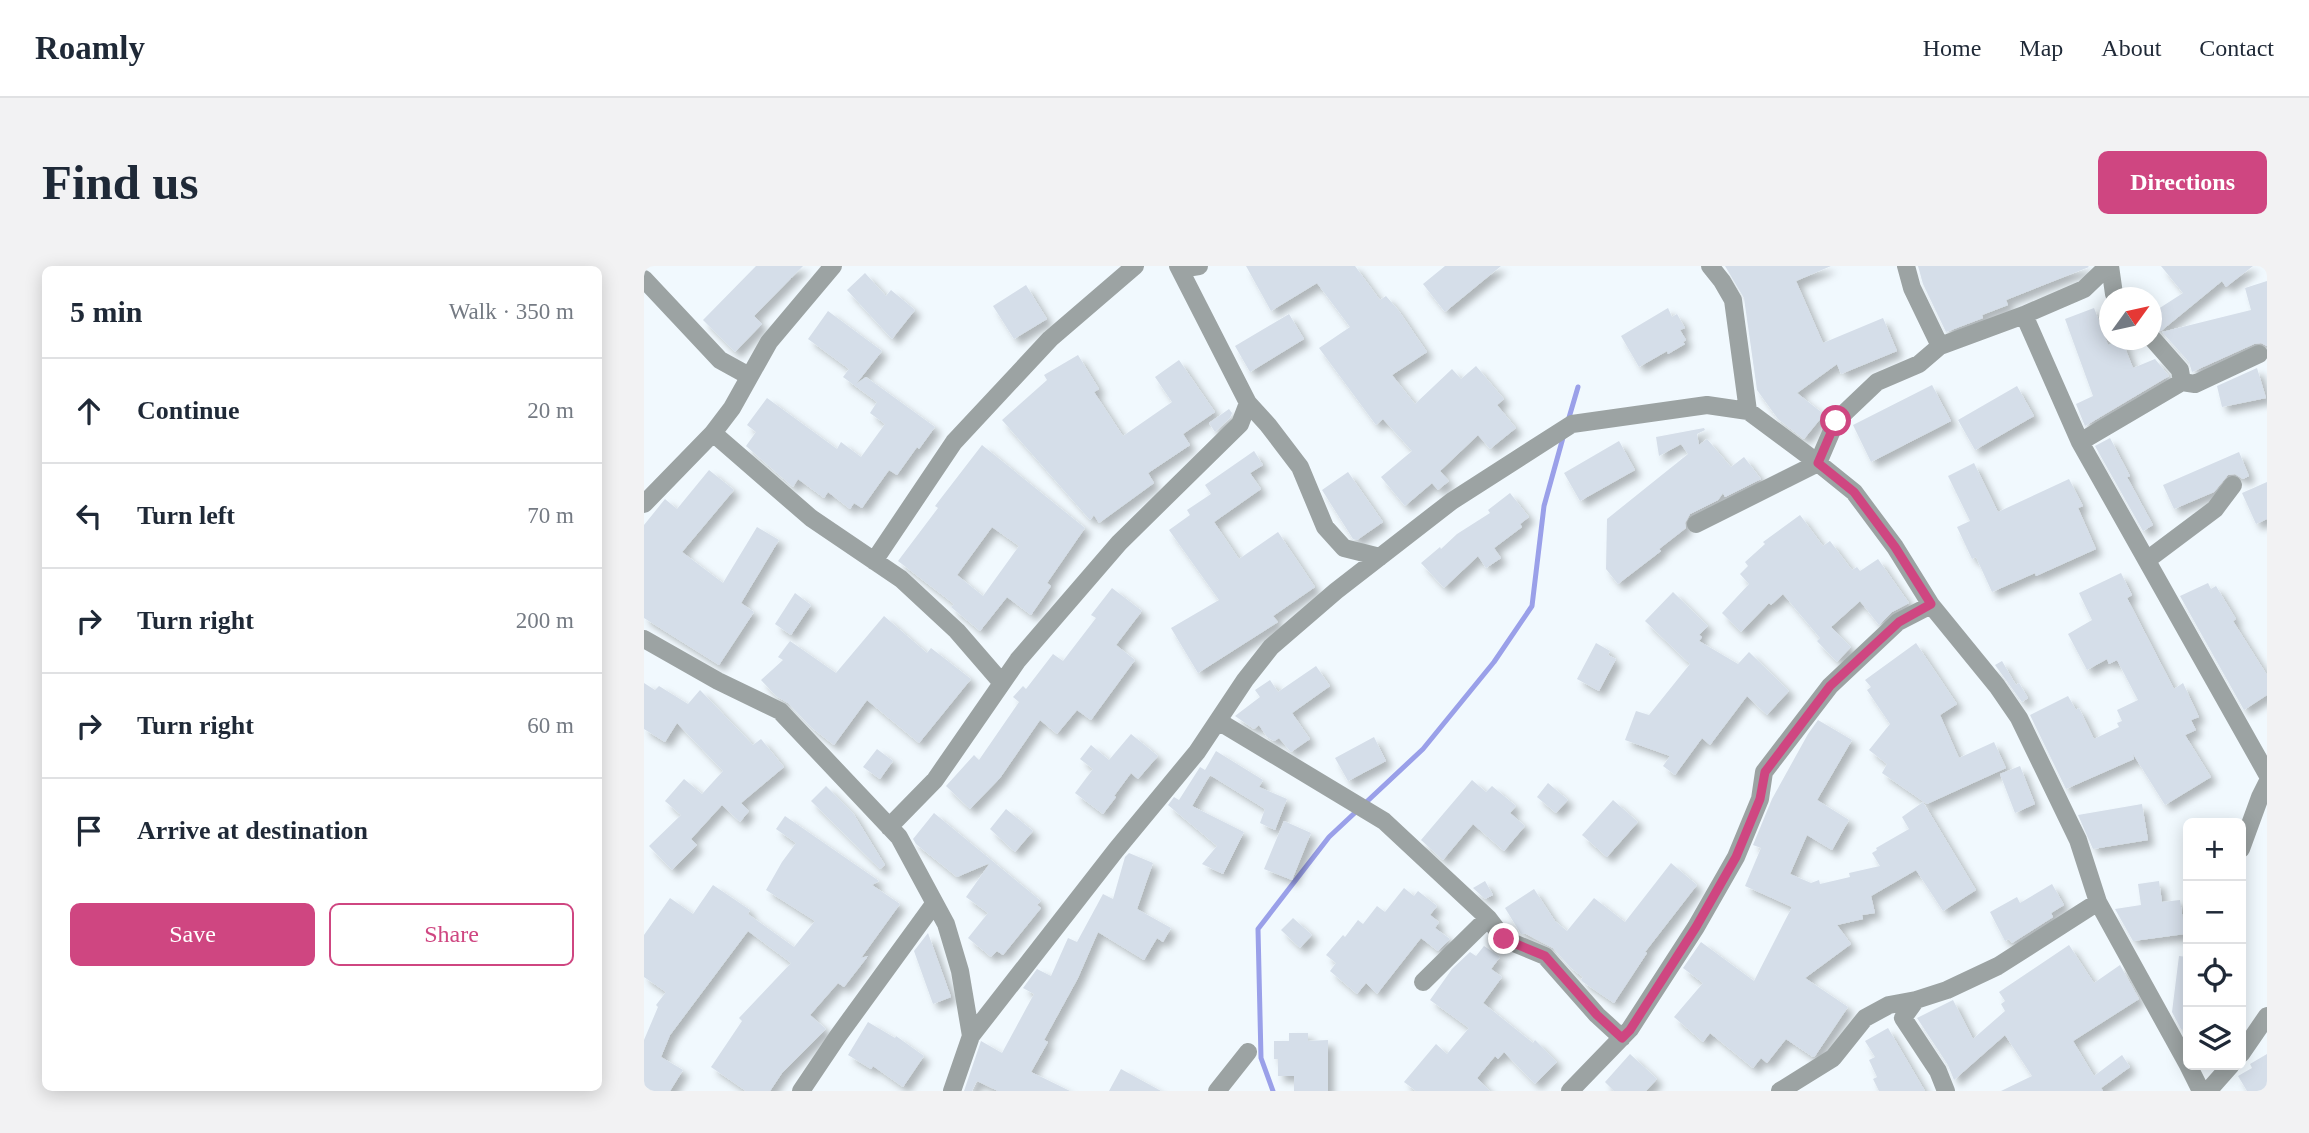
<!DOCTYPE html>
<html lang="en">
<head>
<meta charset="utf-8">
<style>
	body { margin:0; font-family:"Times New Roman",serif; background:#f2f2f3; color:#1f2937 }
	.controls { position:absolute; right:21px; bottom:21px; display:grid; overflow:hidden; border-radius:10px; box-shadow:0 4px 18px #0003 }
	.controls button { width:63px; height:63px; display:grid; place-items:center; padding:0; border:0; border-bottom:2px solid #e0e1e3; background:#fff; color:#1f2937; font:35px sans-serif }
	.compass { position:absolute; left:1455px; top:21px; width:63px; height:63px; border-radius:50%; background:#fff; box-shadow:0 4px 18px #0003; rotate:57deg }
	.stop { position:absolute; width:21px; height:21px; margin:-16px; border:5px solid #cf4681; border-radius:50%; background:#fff }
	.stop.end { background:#cf4681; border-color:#fff; box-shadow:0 2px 7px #0008 }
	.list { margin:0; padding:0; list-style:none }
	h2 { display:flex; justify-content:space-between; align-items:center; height:91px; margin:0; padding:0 28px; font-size:30px }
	h2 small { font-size:23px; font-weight:400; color:#747a83 }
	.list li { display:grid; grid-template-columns:46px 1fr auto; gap:21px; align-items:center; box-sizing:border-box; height:105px; padding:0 28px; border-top:2px solid #e0e1e3 }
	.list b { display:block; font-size:26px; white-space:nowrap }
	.list em { font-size:23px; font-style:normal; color:#747a83 }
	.actions { display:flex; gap:14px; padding:21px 28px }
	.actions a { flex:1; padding:16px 0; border:2px solid #cf4681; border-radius:10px; text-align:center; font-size:24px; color:#cf4681 }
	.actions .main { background:#cf4681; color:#fff }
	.icon { flex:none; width:38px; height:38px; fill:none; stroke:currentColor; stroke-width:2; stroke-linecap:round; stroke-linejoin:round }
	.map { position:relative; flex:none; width:1623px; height:825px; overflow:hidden; border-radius:10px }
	header { display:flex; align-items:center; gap:42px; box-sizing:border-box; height:98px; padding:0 35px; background:#fff; border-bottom:2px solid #e0e1e3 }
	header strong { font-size:33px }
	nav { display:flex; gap:38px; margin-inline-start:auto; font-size:24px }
	.intro { display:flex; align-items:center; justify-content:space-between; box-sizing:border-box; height:168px; padding:0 42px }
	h1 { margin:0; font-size:49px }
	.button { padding:18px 32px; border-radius:10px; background:#cf4681; color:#fff; font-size:24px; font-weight:700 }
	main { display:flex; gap:42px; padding:0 42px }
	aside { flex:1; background:#fff; border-radius:10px; box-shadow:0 4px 18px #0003 }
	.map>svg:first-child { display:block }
</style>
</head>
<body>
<header>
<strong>Roamly</strong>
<nav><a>Home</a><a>Map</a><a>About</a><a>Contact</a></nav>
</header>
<div class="intro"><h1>Find us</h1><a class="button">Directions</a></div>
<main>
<aside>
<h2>5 min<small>Walk · 350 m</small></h2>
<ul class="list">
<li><svg class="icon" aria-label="ahead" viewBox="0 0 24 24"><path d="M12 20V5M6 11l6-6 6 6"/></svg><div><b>Continue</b></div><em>20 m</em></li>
<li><svg class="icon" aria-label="left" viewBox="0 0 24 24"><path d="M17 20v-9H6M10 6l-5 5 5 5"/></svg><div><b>Turn left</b></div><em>70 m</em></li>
<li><svg class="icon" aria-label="right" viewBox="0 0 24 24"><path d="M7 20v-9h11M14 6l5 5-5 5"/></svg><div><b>Turn right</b></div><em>200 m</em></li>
<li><svg class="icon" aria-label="right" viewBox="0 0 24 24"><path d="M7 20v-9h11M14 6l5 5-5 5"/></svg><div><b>Turn right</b></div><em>60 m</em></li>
<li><svg class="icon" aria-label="arrive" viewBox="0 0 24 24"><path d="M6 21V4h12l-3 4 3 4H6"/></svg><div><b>Arrive at destination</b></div></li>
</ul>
<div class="actions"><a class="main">Save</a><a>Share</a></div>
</aside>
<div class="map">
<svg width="1623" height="825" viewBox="0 0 1623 825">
	<defs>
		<filter id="shadow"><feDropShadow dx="6" dy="6" stdDeviation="3.5" flood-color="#0004"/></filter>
	</defs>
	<rect width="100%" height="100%" fill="#f1f9fe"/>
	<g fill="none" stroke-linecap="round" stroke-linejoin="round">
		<path stroke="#9aa0e9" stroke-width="5" d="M924,155L934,121
			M629,825L617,792L614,663L685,571L779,483L850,396L888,340L900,240L920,168"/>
	</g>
	<path fill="#d5dee9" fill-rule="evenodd" filter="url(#shadow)" d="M112,0H159L110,50L118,58L91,86L59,54Z
		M602,0H711L736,34L742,30L755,45L783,86L748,109L771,138L808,103L817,113L832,100L860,133L853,139L872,162L846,183L834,169L796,205L805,215L794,224L788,217L761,240L737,211L768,185L739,153L732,159L675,82L706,61L673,17L627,45Z
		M801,0H857L801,46L779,18Z
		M1081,0H1187L1152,15L1179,77L1239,52L1253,85L1197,108L1193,98L1153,127L1177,146V152L1160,173L1134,153L1113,124L1100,32Z
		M1274,0H1444L1445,1L1362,34L1364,39L1338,49L1339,52L1302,66L1279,18Z
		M1517,0H1609L1582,21L1578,15L1517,65L1508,60V47L1539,27Z
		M221,7L242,30L247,24L271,44L248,73L203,24Z
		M1623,15V80L1617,77L1610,78L1548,106L1545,96L1518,66L1607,44L1601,22Z
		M382,19L403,53L370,73L349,40Z
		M1024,42L1028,51L1033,48L1041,62L1036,64L1042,74L1039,76L1041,78L1024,88L1023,85L995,101L977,70Z
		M1450,42L1464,79L1478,74L1489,102L1511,93L1525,110L1441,160L1432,138L1449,130L1421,53Z
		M184,45L238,85L212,118L222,111L291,161L275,183L273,181L253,209L245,204L218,242L210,237L206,243L184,226L180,232L154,213L149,221L102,180L112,166L103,159L123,132L193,183L197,176L217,191L241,158L226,147L233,136L199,111L205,103L164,73Z
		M645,48L660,73L606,106L591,80Z
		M434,89L455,123L450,126L479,170L528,136L511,111L535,94L571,146L539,168L546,179L504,207L510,217L455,257L450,249L446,254L358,154L403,114L400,109Z
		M1613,102L1622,132L1578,141L1573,120Z
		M1288,119L1307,155L1227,196L1209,159Z
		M1373,120L1390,150L1331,184L1314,154Z
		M585,143L588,147L586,152L571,166L565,157Z
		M1060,162L1061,164L1053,168L1055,179L1063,173L1087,201L1100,191L1117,213L1081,231L1079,227L1074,234L1046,248L1041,257L1042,262L1015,283L1017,285L974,318L962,303L963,253L1044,188L1037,178L1015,190L1012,171Z
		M1466,172L1486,210L1483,211L1509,259L1499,265L1451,180Z
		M975,175L991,204L936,235L920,207Z
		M338,179L441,262L403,317L407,320L387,349L363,331L336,365L307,341L310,338L254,295L294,242L291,240ZM348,261L375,280L339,330L313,309Z
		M610,185L619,199L606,207L617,223L570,256L595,293L634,266L671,321L629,350L634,356L554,407L527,362L575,334L525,264L546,249L543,244L567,228L561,219Z
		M1595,186L1605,210L1599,213L1591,208L1584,209L1570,226L1530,243L1519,219Z
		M1330,197L1354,246L1425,213L1439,240L1434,242L1452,283L1392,310L1391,307L1348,326L1332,291L1328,293L1313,261L1326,255L1304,210Z
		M65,204L90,224L38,286L79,317L113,261L135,274L97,337L110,346L75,399L0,352V259L21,233L33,243Z
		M704,206L739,256L713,274L709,273L678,224Z
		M1623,216V253L1612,258L1598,227Z
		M866,227L885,251L876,258L878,261L850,282L857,292L842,302L834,290L800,322L777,297L796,281L797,283L813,268L846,247L844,244Z
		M1156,249L1179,280L1186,275L1208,304L1213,301L1216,305L1234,293L1265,337L1248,346L1235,359L1216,335L1187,361L1207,381L1193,396L1173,375L1176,372L1139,328L1127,339L1125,337L1097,366L1078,347L1105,318L1096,308L1104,300L1101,296L1121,278L1119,276Z
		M1477,307L1488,329L1483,332L1530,423L1539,417L1555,451L1547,454L1552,464L1541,469L1567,511L1521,539L1489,488L1490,493L1422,523L1386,449L1424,430L1432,444L1435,442L1450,473L1475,461L1473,457L1478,455L1473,444L1494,434L1473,394L1465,398L1463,393L1443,404L1424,368L1448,354L1435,327Z
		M1564,317L1567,323L1572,320L1592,353L1589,355L1623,409V429L1600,444L1536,330Z
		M468,322L498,345L472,379L491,394L447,454L433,444L413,468L396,454L356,512L326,543L302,520L330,489L335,494L375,436L369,431L379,420L382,423L409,388L419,395L452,352L447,349Z
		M1029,326L1064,360L1055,369L1058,371L1055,375L1094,398L1105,386L1145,425L1123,449L1103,430L1066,479L1058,472L1031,509L1019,500L1026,490L981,474L992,445L1005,449L1046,398L1001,355Z
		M151,327L167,339L147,369L131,358Z
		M240,350L283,387L287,382L327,413L275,477L223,434L190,479L168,462L144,437L132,430L117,414L139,394L134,391L146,375L192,407Z
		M952,377L966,385L964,389L972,393L955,425L933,413Z
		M1272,377L1313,438L1296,449L1315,492L1350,476L1362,502L1283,538L1238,507L1243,498L1225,484L1246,458L1223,424L1227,421L1221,414Z
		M1358,395L1372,419L1375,417L1384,432L1378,436L1351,399Z
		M672,400L686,420L648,447L666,473L647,486L635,472L630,475L623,471L615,459L610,463L591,450L616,431L611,424L626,414L634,426Z
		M0,417L11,424L15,420L44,438L56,424L109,479L117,473L140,501L97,537L105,545L96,556L78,539L47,573L53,579L28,604L5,580L37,549L21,535L40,513L58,528L79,505L33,457L21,476L0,463Z
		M1174,454L1208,474L1173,534L1205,554L1188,584L1163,569L1146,608L1167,617L1175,614L1176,618L1206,611L1205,607L1236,600L1228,587L1233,584L1232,582L1265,563L1258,551L1279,536L1332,624L1299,645L1272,604L1227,630L1231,647L1218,649L1219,653L1193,659L1207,678L1161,712L1204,741L1171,790L1169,791L1142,773L1123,797L1117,792L1109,802L1066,767L1059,776L1030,751L1059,717L1039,702L1057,676L1110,715L1148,641L1101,620L1117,582L1109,579L1128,533L1164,468Z
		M487,468L514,490L494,513L487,507L470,530L472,531L459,548L431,527L449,503L436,493L447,479L465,494Z
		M730,471L742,495L704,515L691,492Z
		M233,483L249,495L236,513L219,501Z
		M572,485L619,514L615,521L643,533L631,564L616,557L621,543L566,509L548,540L600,566L579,608L558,598L573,580L524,539L530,531L535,534L556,501L561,504Z
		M1376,500L1391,538L1371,547L1356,508Z
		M828,514L842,526L848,520L872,540L866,547L881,560L860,585L829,558L799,594L777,574Z
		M904,517L924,534L912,547L893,531Z
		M182,520L209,547L241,599L236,603L167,535Z
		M969,534L994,556L963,591L938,569Z
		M1498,538L1504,574L1449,583L1434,549Z
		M362,543L389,565L371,586L346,563Z
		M290,547L397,635L393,639L397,642L359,689L353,685L347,691L324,672L344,647L322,631L346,597L313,611L272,578L269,573Z
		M141,550L235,615L228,619L256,638L217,692L224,690L200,721L194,717L166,749L182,763L138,807L126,825H102L67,801L98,755L95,752L147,697L104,665L26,769L17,791L39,804L26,825H9L0,820V774L14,741L12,739L22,726L0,711V669L26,632L49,648L69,619L106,644L104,648L150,681L171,655L122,624L138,596L152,577L132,563Z
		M640,555L667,567L648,614L620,603Z
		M485,587L509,597L493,643L527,662L519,676L513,672L500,694L454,666L434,712L400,774L404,776L387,806L426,825H354L333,815L328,825H320L337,775L358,787L390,728L379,722L393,703L407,710L424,672L433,676L459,628L469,633L481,591Z
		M1027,597L1053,619L1001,686L1003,687L970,737L939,716L937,714L939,711L927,702L909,682L882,668H877L861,642L890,623L911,655L923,665L950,632L981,656Z
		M841,615L849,629L841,633L829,622Z
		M1515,615L1518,636L1536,634L1541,668L1489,675L1471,643L1497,639L1494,618Z
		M1408,618L1420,639L1407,647L1409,651L1368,677L1365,673L1361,675L1346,646L1373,631L1376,637Z
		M760,622L770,630L774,625L793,640L786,649L795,656L791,662L806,673L794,685L777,672L733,728L722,717L713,728L686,705L692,697L682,689L699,669L701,671L714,654L719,658L733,640L741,646Z
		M649,652L668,669L656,682L637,664Z
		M284,667L307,731L289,738L270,685Z
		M1425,679L1450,717L1476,699L1495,733L1429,775L1450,810L1478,789L1486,801L1457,822L1459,825H1357L1388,810L1361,769L1310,814L1304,799L1273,752L1309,734L1329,773L1361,745L1357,738L1361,735L1355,726Z
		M840,680L856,691L847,703L858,711L839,737L889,777L891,774L913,796L891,818L860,786L854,793L851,790L833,812L846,825H772L760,816L792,778L803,788L825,762L786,734L808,703L826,686L832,690Z
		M1535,690L1544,691V740L1541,763H1537L1528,746Z
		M224,756L251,772L252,770L280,790L259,821L229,800L227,803L204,789Z
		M1244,762L1281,825H1235L1229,813L1233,811L1225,794L1231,791L1221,775Z
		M645,767H664V775L684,774V825H650V810H634V793H630V775H645Z
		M986,788L1013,813L1002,825H970L961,816Z
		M1623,788V825H1603L1594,810L1608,802L1606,798Z
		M477,803L517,825H465Z"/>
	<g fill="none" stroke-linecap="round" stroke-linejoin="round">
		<path stroke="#9ca3a3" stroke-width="18" d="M534,0L604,137L624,159L656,201L681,261L700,282L736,291
			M1066,0L1078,15L1089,34L1104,145L1174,197L1210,226L1251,281L1287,339L1353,420L1375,452L1434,574L1454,636L1544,799
			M1262,0L1268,22L1296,80
			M1466,0L1470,28L1473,32
			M536,3L555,0
			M0,13L76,94L105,110
			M1380,49L1436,176L1623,508
			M1507,71L1536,104L1538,116
			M69,167L167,252L257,313L313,365L358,417
			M1436,176L1538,116L1551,118L1615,88
			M0,238L69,167L88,142L125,76L189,0
			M1052,258L1174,197L1192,155L1233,116L1275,98L1296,80L1380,49L1440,23L1464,0
			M1503,294L1571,243L1589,219
			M230,295L310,176L406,73L491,0
			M0,373L74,415L136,445L255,571L302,658L316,705L327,770L308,825
			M574,455L740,555L844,652L860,673L901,690L953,749L978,772
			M245,561L291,514L374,394L475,277L596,158L604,137
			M1597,583L1616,531L1623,517
			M779,716L844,652
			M1272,734L1259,752L1294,805L1302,825
			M327,770L472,584L553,486L601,414L627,381L692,325L808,235L928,158L1063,139L1104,145
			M1597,788L1623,750
			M1544,799L1557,825
			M157,825L194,770L290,638
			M573,825L604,786
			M926,825L986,763L1052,661L1092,591L1116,533L1120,506L1186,420L1254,356L1287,339
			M1136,825L1189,792L1221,752L1245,739L1272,734L1303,724L1354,700L1454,636
			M1564,825L1587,799"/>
	</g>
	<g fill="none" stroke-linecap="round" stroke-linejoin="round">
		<path stroke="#cf4681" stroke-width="9" d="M860,673L901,690L953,749L978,772L986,764L1052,661L1092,591L1116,533L1121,506L1186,420L1255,356L1287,338L1251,281L1210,226L1174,197L1192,155"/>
	</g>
</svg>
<div class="controls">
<button>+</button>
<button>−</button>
<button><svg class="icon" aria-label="locate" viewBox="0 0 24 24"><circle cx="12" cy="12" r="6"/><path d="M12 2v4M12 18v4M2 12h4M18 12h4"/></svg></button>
<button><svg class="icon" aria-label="layers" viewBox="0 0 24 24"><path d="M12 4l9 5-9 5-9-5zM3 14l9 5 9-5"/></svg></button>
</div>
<svg class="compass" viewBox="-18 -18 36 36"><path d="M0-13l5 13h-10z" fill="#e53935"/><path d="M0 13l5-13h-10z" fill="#747a83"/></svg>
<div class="stop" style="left:1192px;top:155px"></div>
<div class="stop end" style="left:860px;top:673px"></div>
</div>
</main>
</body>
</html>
